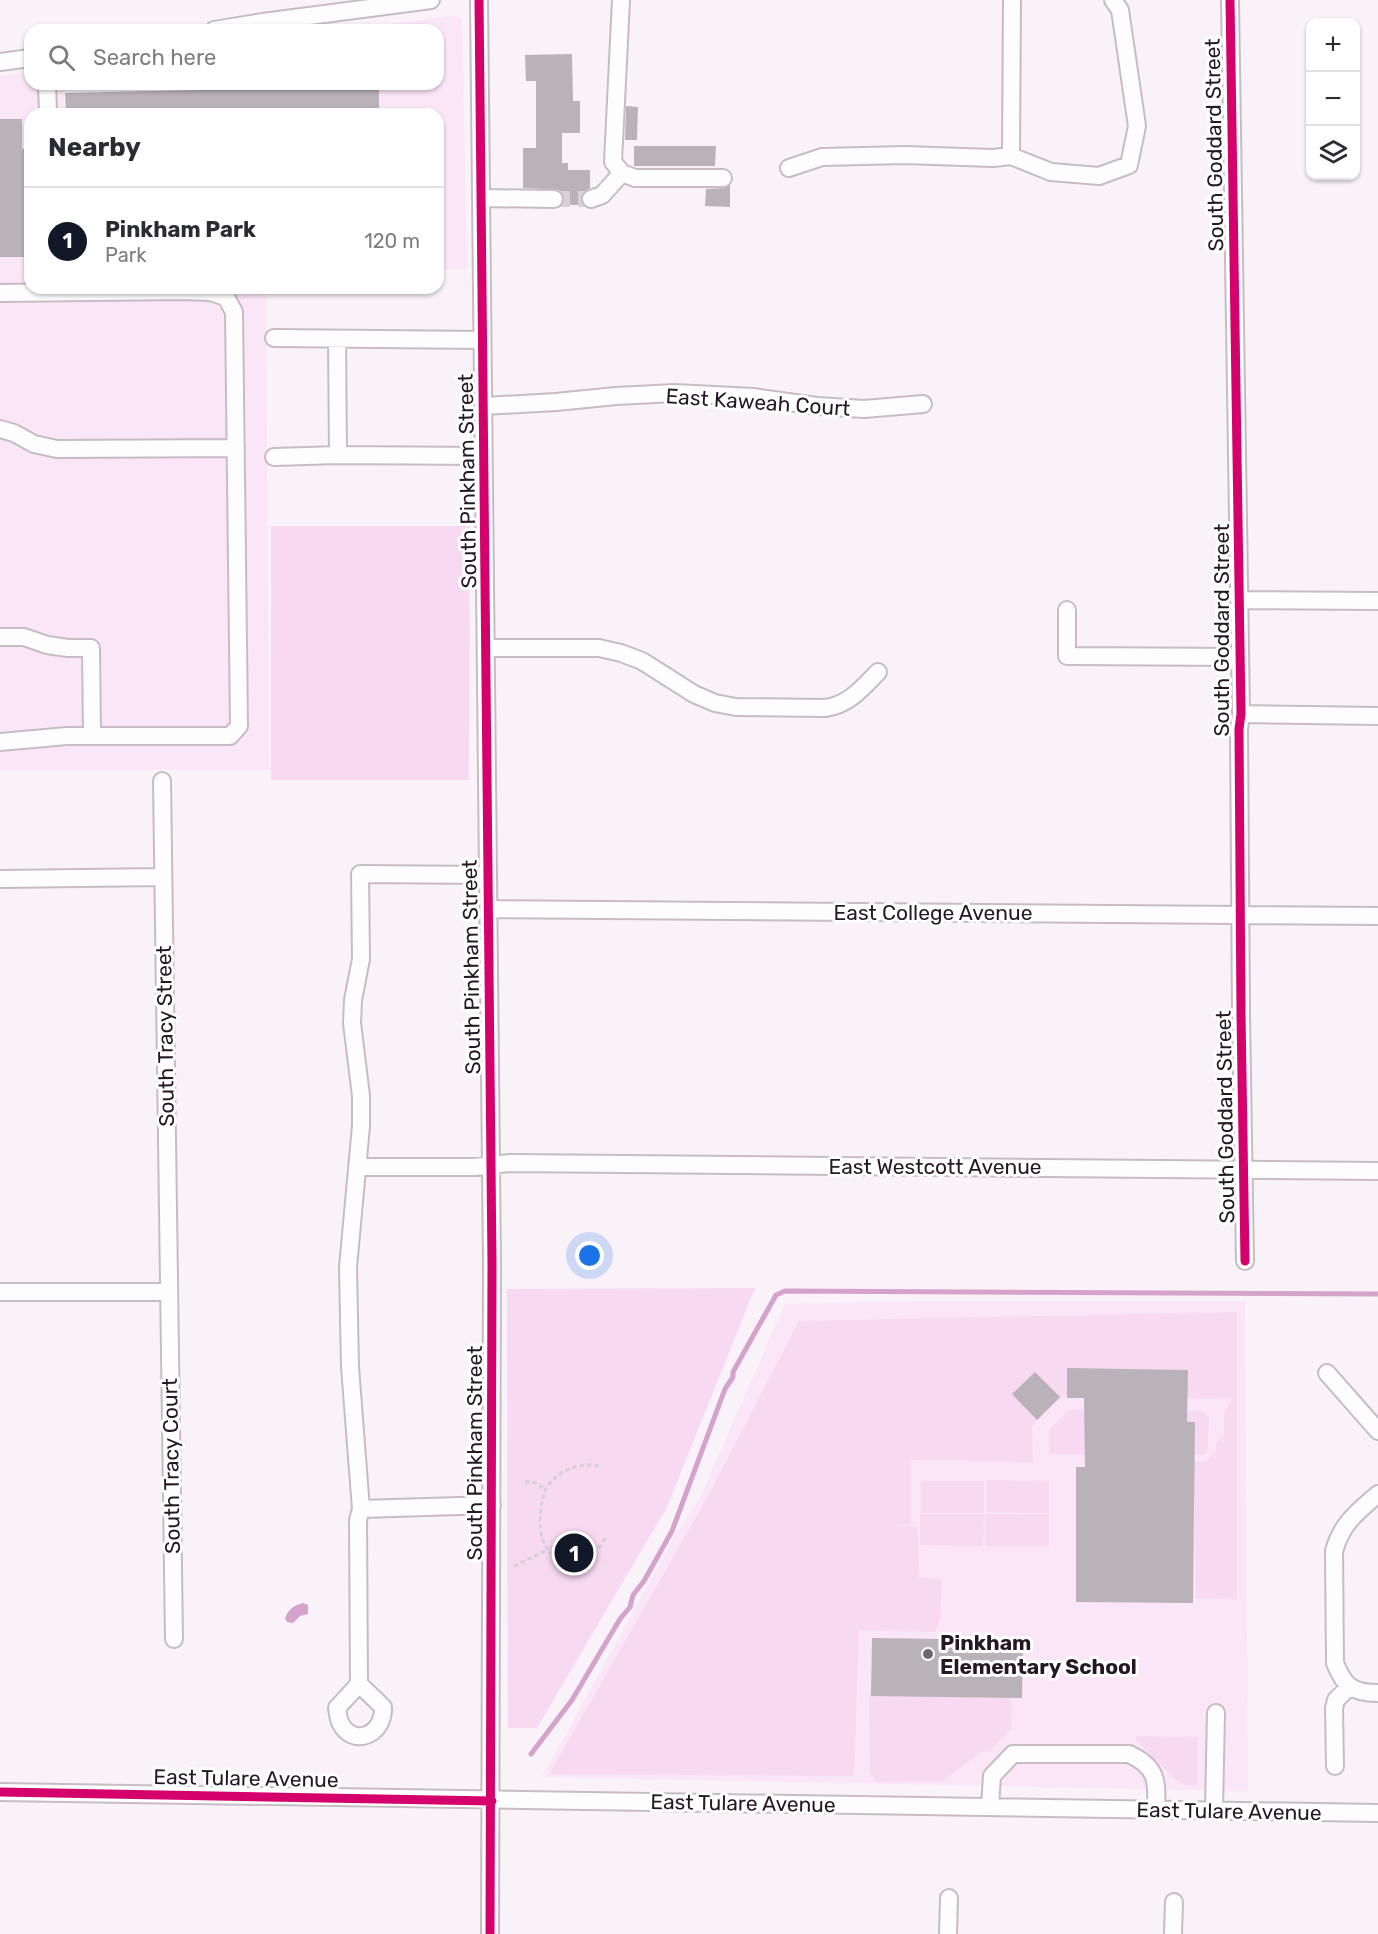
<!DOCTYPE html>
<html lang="en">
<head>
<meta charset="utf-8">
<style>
	body { margin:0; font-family:Rubik,sans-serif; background:#f2f2f3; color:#2b2b33 }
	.controls { position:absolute; right:18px; top:18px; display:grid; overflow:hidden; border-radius:12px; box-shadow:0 2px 4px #0004 }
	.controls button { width:54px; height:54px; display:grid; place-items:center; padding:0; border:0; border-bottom:2px solid #e1e1e2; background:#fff; color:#2b2b33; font:30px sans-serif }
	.you { position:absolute; left:590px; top:1256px; width:21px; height:21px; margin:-15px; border:4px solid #fff; border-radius:50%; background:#1a73e8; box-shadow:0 0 0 9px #1a73e833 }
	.badge { display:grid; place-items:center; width:39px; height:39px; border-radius:50%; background:#111827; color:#fff; font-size:20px; font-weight:700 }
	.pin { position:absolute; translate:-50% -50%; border:3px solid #fff; box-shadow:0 2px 6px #0006 }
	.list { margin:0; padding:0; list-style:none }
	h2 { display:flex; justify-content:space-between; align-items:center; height:78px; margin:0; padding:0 24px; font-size:26px }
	h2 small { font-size:20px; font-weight:400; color:#7c7c81 }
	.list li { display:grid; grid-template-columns:39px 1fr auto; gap:18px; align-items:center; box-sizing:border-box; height:108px; padding:0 24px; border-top:2px solid #e1e1e2 }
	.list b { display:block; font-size:22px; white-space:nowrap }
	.list p { margin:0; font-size:20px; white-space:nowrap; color:#7c7c81 }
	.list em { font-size:20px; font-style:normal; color:#7c7c81 }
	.icon { flex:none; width:33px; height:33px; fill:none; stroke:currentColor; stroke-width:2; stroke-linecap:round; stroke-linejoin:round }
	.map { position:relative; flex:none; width:1378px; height:1934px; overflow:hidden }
	.search { position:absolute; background:#fff; box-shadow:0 2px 4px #0004; left:24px; top:24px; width:420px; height:66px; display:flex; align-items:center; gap:15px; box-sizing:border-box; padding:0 21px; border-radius:18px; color:#7c7c81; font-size:22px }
	.panel { position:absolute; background:#fff; box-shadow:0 2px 4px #0004; left:24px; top:108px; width:420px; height:186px; border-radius:18px }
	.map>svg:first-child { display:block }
</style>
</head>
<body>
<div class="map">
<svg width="1378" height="1934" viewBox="0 0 1378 1934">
	<rect width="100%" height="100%" fill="#f9f2f8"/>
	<path fill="#fae6f6" d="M451,16L462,18L467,269H438V114H195V84H438V30H345Z
		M30,72V84H64V114H30V288H266L269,770H0V76Z
		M918,1301H1245L1248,1791L542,1777L678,1530L700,1498L785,1304Z"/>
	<path fill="#f8d9f2" d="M271,526H470L469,780H271Z
		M755,1288L667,1507L537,1728H508L507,1289Z
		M1237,1312V1599L1196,1598L1194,1462L1206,1461L1216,1451V1443L1224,1435V1413L1232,1399L1063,1396L1032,1426L1033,1462L911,1460V1525H890L918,1527L919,1578L942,1579L940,1620L935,1632L859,1630L854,1776L549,1774L706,1500L799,1321Z
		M1069,1410L1202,1411L1209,1418L1208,1449L1203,1455L1049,1454V1430Z
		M986,1480L1049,1481V1513L986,1512Z
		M921,1481H984V1513H921Z
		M920,1514H984L983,1546L920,1545Z
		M985,1514H1049V1546H985Z
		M869,1695L1009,1698L1012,1703L1011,1729L990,1751L981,1752L943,1781L876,1782L870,1773Z
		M1135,1736L1198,1737V1785H1185L1175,1779L1138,1742Z"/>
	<path fill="#d5a2cc" d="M303,1603L308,1605V1614L300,1616L293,1623L287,1622L285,1618C288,1610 294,1605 303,1603Z"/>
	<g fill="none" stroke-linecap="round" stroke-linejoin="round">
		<path stroke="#d5a2cc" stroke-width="5" d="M531,1754L572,1700L620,1619L630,1607L633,1595L644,1581L672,1531L725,1389L733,1377V1372L776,1295L785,1291L1378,1294"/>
	</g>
	<path fill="#bab2b9" d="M572,54L573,101H580V133H562V163H568V170H590V188L583,192L581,197L583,205H562L564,199L563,193L559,190L523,188V148H536V81H526L525,55Z
		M197,84H379V110H332V114H307V112H256V114H66L65,93L197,90Z
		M626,106L638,107L637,140H625Z
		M0,119H22V149H25V203H28V257H0Z
		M634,146H716L715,166H634Z
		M730,185V207L705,206L706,189L724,188Z
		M1067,1368L1188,1370L1187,1422H1195L1193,1603L1076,1602V1467H1085L1084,1398H1067Z
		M1035,1372L1060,1397L1037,1420L1012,1394Z
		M872,1638L1023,1640L1022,1698L871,1696Z"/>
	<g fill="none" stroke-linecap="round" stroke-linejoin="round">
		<path stroke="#d9d1d8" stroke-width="16" stroke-dasharray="16 8" stroke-linecap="butt" d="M554,199H591"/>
		<g stroke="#c6bdc4" stroke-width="20">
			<path id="minor" d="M479,0L492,1264L490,1934
				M621,0L613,162L622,173L635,178H723
				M1230,0L1241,714L1239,729L1241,1015L1245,1261
				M214,30L263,22L431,0
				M0,62L30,58
				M47,84L48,114
				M1011,156L1051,172L1099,176L1129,165L1137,126L1120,10L1113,0
				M789,168L822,157L905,155L993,158L1011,156L1012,0
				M482,198L554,199
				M591,199L602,195L622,173
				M0,293L184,291L210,292L226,297L234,312L239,726L230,736H67L0,742
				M274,338L482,340
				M337,339L338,455
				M484,406L556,402L616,396L675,393L753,397L817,406L864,409L923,404
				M0,429L14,433L34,444L57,449L236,448
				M274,457L338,455L484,456
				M1239,600L1378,601
				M1067,610V656L1239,657
				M0,637H24L47,645L68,648H91L92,735
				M487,648H599L621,653L642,661L694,694L715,703L736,707L825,708C849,705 862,688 878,672
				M1241,714L1378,716
				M162,781L174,1639
				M0,879L163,877
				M489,909L1378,916
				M357,1167H474L510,1163L1378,1171
				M0,1292H169
				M1327,1373L1378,1431
				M1378,1494C1357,1512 1342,1523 1334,1551L1335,1663C1344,1686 1352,1693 1378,1693
				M361,1509L492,1505
				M359,1684L358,1520L361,1509L350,1367L348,1267L361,1126V1096L352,1023L353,1000L361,959L360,874L488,875
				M359,1684L383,1707C384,1737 351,1747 340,1722C338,1718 338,1713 337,1708Z
				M1335,1766L1334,1708L1336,1700L1349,1687
				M0,1792L1378,1813
				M990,1807L992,1776L1013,1754H1129C1158,1767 1157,1782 1156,1809
				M1214,1810L1216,1713
				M948,1934L949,1898
				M1173,1934L1174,1902"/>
		</g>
		<path stroke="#d5d1d5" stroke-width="3" stroke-dasharray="4.5 3" stroke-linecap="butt" d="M599,1466C580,1462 558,1470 547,1487C543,1494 542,1502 541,1509C538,1536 543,1562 577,1558C590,1557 599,1550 605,1538
			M525,1482H533L546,1489
			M514,1566L547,1550"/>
		<use href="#minor" stroke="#fefdfe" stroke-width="16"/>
		<g stroke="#fff" stroke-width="13">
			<path id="cycleway" d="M479,0L492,1264L490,1934
				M1230,0L1241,714L1239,729L1241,1015L1245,1261
				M0,1792L492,1801"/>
		</g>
		<use href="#cycleway" stroke="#d6006c" stroke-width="9"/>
	</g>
	<circle fill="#6f656d" stroke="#fff" stroke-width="2" cx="928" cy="1654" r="6"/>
	<g text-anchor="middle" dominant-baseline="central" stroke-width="6" stroke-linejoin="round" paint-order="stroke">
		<g font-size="21" fill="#241922" stroke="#fff">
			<text transform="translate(1214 145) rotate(-91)">South Goddard Street</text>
			<text transform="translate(758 402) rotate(4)">East Kaweah Court</text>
			<text transform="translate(467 481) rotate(-91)">South Pinkham Street</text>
			<text transform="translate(1221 630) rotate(-90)">South Goddard Street</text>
			<text x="933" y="912">East College Avenue</text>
			<text transform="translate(471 967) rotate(-91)">South Pinkham Street</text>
			<text transform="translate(165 1036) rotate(-91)">South Tracy Street</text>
			<text transform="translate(1225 1117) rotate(-91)">South Goddard Street</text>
			<text x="935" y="1166">East Westcott Avenue</text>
			<text transform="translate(474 1453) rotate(-90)">South Pinkham Street</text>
			<text transform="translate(171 1466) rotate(-91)">South Tracy Court</text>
			<text transform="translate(246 1778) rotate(1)">East Tulare Avenue</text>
			<text transform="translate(743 1803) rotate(1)">East Tulare Avenue</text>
			<text transform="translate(1229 1811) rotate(1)">East Tulare Avenue</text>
		</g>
		<g font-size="21" font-weight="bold" fill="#241922" stroke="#fff" text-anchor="start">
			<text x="940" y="1642">Pinkham<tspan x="940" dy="24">Elementary School</tspan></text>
		</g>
	</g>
</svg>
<div class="controls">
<button>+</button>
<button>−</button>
<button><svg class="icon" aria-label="layers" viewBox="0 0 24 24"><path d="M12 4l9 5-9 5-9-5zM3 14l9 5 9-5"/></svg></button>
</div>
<div class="you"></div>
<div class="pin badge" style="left:574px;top:1553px">1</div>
<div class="search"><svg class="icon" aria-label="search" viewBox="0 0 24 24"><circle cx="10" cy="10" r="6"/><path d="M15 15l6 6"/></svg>Search here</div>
<section class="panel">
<h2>Nearby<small></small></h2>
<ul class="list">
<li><span class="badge">1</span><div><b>Pinkham Park</b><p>Park</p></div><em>120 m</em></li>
</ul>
</section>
</div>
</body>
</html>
